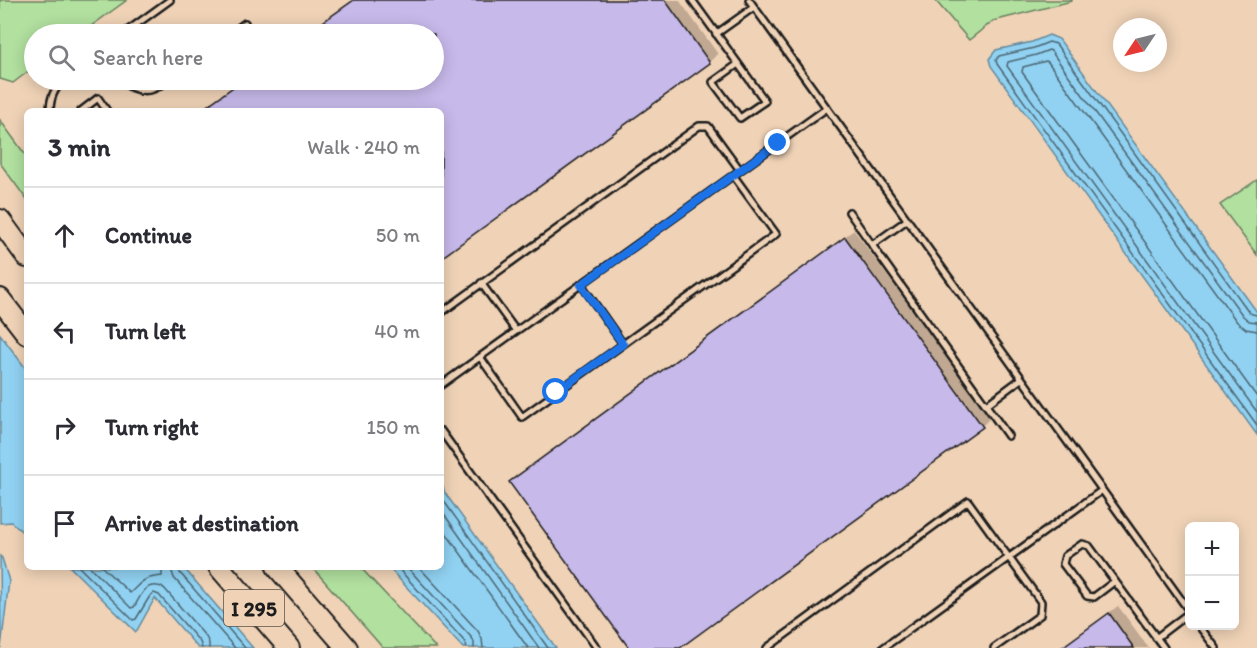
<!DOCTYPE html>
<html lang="en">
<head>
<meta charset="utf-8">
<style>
	body { margin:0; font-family:Itim,sans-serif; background:#f7f7f7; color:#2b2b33 }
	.controls { position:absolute; right:18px; bottom:18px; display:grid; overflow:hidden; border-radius:9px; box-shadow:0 3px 15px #0003 }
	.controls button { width:54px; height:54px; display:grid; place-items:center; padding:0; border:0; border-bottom:2px solid #e1e1e2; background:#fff; color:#2b2b33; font:30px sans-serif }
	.compass { position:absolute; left:1113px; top:18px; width:54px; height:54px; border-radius:50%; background:#fff; box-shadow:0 3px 15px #0003; rotate:235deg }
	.stop { position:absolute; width:18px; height:18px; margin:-14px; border:4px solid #1a73e8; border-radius:50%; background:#fff }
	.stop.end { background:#1a73e8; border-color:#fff; box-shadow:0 2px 6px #0008 }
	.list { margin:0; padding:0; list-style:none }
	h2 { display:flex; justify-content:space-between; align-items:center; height:78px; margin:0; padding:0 24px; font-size:26px }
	h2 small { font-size:20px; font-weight:400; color:#7c7c81 }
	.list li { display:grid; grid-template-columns:39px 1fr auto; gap:18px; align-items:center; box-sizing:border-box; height:96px; padding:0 24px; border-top:2px solid #e1e1e2 }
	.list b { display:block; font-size:22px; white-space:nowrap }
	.list em { font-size:20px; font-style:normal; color:#7c7c81 }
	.icon { flex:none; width:33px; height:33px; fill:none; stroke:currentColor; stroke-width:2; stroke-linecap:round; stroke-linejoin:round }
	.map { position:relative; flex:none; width:1257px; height:648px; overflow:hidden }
	.search { position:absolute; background:#fff; box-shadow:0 3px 15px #0003; left:24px; top:24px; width:420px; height:66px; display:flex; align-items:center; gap:15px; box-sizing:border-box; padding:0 21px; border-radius:33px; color:#7c7c81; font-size:22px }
	.panel { position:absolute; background:#fff; box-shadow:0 3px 15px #0003; left:24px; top:108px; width:420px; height:462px; border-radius:9px }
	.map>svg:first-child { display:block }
</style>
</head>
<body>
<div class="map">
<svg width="1257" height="648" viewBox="0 0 1257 648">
	<rect width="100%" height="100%" fill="#f0d3b7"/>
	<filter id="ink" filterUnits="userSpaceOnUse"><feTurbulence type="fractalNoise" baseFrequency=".0167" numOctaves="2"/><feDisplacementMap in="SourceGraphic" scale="12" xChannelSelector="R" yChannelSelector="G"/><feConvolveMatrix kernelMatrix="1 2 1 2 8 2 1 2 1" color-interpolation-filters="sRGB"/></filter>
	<g filter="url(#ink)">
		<path fill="#b1e09f" stroke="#667e5e" stroke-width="1.5" d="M0,0H127L80,34H34V67L13,83L0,79Z
			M935,0H1072V1L993,21L969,40Z
			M0,120L27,157V200L0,163Z
			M1257,180V255L1220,205Z
			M312,567H360L436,648H383Z"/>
		<path fill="#91d2f2" stroke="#62899c" stroke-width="1.5" d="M1049,35L1059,39L1257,312V435L991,66L989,59L996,50L1032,42Z
			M0,334L27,370V536L11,522L0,523Z
			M441,474V481L445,493L556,648H463L388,567H441Z
			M0,556L2,558L9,581L1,648Z
			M70,567H183L253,648H198L155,598L136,632Z"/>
		<path fill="#0003" d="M352,0H679L718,54L709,62L441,256V111H198L242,80H434V34H305Z
			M854,230L990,418L982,426L677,648H631L510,482L519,474Z
			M1118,606L1149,648H1060Z"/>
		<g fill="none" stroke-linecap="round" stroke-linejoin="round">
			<path stroke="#4b6572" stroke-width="1.5" d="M1257,315L1252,314L1249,312L1056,44L1049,42L1034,48L999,56L996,60L997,64L1257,425
				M1257,322L1249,321L1243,316L1051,51L1049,50L1036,55L1008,62L1007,66L1257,412
				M1257,331L1246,329L1237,322L1048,62L1046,61L1023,67L1022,72L1257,397
				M441,497L548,648
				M441,510L539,648
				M441,526L528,648
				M79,567L133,620L136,619L150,596L154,593L159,595L200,642L202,648
				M90,567L131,608L134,607C142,594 146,580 164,588L206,637L209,643V648
				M102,567L130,593C143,581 142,578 162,576V567
				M171,567L172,572L174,578L235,648
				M179,567L180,573L245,648
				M397,567L465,642L467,648
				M407,567L471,637L474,642V648
				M419,567L478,631L482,639L483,648"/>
		</g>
		<path fill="#c7b9ea" stroke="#1c1c1c" stroke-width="1.5" d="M354,0H665L710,63L441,258V111H200L243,80H434V34H306Z
			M845,237L983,427L680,648H629L509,482Z
			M1109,613L1134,648H1061Z"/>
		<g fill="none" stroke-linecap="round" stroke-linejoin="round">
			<g stroke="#1c1c1c" stroke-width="10">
				<path id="service" d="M692,0L765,101L740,118L713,82L738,64
					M749,0L1190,612
					M123,34L170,0
					M230,34L245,23
					M716,34L754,7
					M121,80C124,84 127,85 133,88C148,94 157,88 169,80
					M138,80L140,91
					M50,111C50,98 54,88 64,80
					M81,111L98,98L107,111
					M849,212L872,245L907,220
					M872,245L986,405L1021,379
					M481,283L516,331
					M581,284L623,344
					M441,313L699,126H708L740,170
					M480,357L522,417L776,234L733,175
					M441,385L827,108
					M986,405L1008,436
					M441,431L597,648
					M1115,581L1094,597L1087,596L1063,564L1065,556L1082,544L1089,546L1164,648
					M1199,626L1216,648
					M1156,638L1190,612
					M767,648L968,501L1041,602L1040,615L994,648
					M883,648L1101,491"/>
			</g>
			<g stroke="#1c1c1c" stroke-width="24">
				<path id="motorway" d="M0,220L27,257
					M0,299L27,334
					M219,567L289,648
					M277,567L347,648"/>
			</g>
			<use href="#service" stroke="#f0d3b7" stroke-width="5"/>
			<use href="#motorway" stroke="#f0d3b7" stroke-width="20"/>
		</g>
	</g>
	<g fill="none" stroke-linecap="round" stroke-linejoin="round" filter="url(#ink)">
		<path stroke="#1a73e8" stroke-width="8" d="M556,392L623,344L581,285L778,143"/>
	</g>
	<g text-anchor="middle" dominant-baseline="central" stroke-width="5" stroke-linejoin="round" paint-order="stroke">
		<rect fill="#f0d3b7" stroke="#5c534a" stroke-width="1.5" x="224" y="590" width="60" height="36" rx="4.5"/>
		<g font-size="21" font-weight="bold" fill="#1c1c1c">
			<text x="254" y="608">I 295</text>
		</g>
	</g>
</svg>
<div class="controls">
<button>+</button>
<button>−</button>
</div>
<svg class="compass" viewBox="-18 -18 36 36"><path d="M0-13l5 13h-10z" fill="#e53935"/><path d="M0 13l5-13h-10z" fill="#7c7c81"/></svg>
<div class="stop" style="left:556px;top:392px"></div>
<div class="stop end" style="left:778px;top:143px"></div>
<div class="search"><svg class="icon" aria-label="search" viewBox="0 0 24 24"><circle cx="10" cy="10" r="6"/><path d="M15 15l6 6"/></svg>Search here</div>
<section class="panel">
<h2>3 min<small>Walk · 240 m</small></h2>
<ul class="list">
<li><svg class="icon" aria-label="ahead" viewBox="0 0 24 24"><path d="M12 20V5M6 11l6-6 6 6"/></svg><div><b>Continue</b></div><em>50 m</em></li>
<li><svg class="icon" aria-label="left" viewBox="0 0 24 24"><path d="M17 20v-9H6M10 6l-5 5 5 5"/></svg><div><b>Turn left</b></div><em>40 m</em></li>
<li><svg class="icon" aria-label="right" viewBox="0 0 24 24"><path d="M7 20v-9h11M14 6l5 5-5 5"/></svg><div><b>Turn right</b></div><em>150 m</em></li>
<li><svg class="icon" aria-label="arrive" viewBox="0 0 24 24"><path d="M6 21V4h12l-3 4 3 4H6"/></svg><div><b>Arrive at destination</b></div></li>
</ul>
</section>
</div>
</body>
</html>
